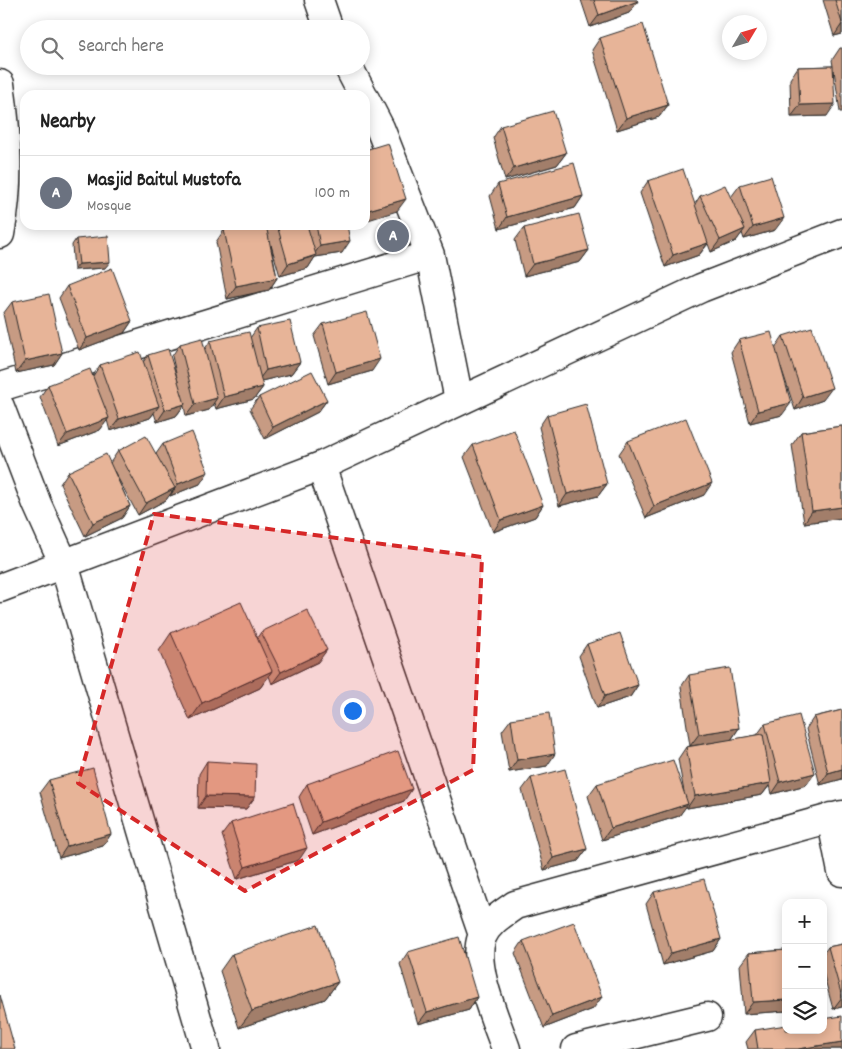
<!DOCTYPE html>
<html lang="en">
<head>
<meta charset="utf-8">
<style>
	body { margin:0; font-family:Dekko,sans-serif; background:#f6f6f6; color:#222 }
	.controls { position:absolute; right:15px; bottom:15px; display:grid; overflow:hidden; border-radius:10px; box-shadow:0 2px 12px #0003 }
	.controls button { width:45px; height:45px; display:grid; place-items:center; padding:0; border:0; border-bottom:1px solid #e0e0e0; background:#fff; color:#222; font:25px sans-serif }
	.compass { position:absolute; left:722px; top:15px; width:45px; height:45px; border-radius:50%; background:#fff; box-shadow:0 2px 12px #0003; rotate:52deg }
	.you { position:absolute; left:352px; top:710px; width:18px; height:18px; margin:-12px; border:4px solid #fff; border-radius:50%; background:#1a73e8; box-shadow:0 0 0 8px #1a73e833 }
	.badge { display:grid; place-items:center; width:32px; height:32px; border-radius:50%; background:#1f6fb2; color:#fff; font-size:16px; font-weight:700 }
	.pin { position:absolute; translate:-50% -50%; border:2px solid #fff; box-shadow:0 1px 5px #0006 }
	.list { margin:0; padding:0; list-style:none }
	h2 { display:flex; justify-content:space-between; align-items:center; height:65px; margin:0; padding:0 20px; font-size:21px }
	h2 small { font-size:16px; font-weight:400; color:#767676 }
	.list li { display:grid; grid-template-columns:32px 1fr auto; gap:15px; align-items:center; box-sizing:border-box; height:75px; padding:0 20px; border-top:1px solid #e0e0e0 }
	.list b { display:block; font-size:19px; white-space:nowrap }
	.list p { margin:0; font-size:16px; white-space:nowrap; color:#767676 }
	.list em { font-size:16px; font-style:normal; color:#767676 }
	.icon { flex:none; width:28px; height:28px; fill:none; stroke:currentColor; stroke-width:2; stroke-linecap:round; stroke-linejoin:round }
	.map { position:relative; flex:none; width:842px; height:1049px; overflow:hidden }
	.search { position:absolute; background:#fff; box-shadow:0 2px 12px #0003; left:20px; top:20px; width:350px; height:55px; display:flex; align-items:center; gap:12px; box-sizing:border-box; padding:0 18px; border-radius:28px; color:#767676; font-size:19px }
	.panel { position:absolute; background:#fff; box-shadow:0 2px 12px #0003; left:20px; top:90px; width:350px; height:140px; border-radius:15px }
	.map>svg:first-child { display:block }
</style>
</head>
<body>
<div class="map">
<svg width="842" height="1049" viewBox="0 0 842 1049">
	<rect width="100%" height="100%" fill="#fff"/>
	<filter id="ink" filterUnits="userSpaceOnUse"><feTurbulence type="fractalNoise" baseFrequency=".02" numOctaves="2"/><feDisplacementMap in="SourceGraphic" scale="10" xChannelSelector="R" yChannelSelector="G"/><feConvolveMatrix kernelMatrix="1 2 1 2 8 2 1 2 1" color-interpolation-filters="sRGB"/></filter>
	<g filter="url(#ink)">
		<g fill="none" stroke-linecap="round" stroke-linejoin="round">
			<g stroke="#2b2b2b" stroke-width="31">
				<path id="street" d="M319,0L329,29
					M348,66L363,95
					M0,84C7,134 10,184 0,234
					M365,99L380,128L430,255L459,400
					M0,387L430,255
					M0,407L37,504L64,564L206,1049
					M0,588L321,466
					M831,817L842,872
					M483,935L321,466L701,288L842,233
					M506,1049C496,1020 471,966 482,937C488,922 503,914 515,905L842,815
					M576,1049L707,1017"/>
			</g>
			<use href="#street" stroke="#fff" stroke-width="28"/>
		</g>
		<path fill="#c79b83" stroke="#2b2b2b" d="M581,0H637L638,1L629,13L590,27Z
			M823,0H842V34L834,36Z
			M600,38L668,105L659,117L617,130L592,50Z
			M840,48H842V112H840L834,70L827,116L791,117L790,79L798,67L833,66L832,60Z
			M501,126L566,153L557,165L505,180L493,138Z
			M648,181L695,204L700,196L732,201L731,197L740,185L775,230L744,239L742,233L736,241L711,252L708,244L699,255L665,267L640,193Z
			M498,184L583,196L575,208L499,229L490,196Z
			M249,225H347L342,253L315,257L308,268L280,276L271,245L277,278L269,290L227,299L216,242L224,230Z
			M524,228L589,250L580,262L524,276L515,240Z
			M76,239L105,268L74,270L72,245Z
			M67,286L132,321L124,333L79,350L59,298Z
			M12,302L62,353L54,365L16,373L3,314Z
			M323,324L372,371L328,384L314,336Z
			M257,328L300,362L291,374L261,381L263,387L254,399L216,409L214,403L209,410L186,416L184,406L176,416L157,422L154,413L150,418L110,431L107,420L100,430L58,446L40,397L48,385L93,376L100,365L144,361L148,355L178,382L172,356L180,344L205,349L210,341L250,338Z
			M783,336L823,400L795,410L781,367L782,415L750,423L731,352L739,340L775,348Z
			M259,397L327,400L318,412L265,439L250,409Z
			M547,415L607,484L598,496L559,506L539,427Z
			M842,426V518L804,523L792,445L801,432Z
			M628,441L704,495L646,518L619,454Z
			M163,444L200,484L170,496L169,495L166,500L138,515L114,471L130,506L122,518L85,536L60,484L68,472L110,463L118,451L156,454Z
			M473,445L543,505L535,517L493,532L464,457Z
			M261,632L318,662L272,684L269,676L260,688L190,720L159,651L171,633L257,638Z
			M587,644L638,685L630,697L597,708L579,656Z
			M689,675L739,728L731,740L757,735L765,724L815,773L806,785L772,794L770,785L762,795L687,808L686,806L679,816L602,840L588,796L597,784L684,792L678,759L686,747L690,746L681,687Z
			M842,710V779L820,785L806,729L814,717Z
			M511,719L547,766L509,772L502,731Z
			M207,761L255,797L246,809L198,808L199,774Z
			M531,778L587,849L578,861L544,870L522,790Z
			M49,780L111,834L103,846L59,858L40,792Z
			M307,784L404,801L312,835L299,797Z
			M231,823L299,860L237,879L222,835Z
			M654,892L721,939L713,951L663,965L646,904Z
			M523,941L593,1009L544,1028L515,953Z
			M842,944V1007L833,1009L823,972V954L828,947Z
			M786,950V1011L744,1014L740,965L749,953Z
			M408,952L477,997L469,1010L418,1024L400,964Z
			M232,954L338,982L325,999L239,1028L220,971Z
			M755,1030L842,1049H748L746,1042Z"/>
		<path fill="#a27e6a" stroke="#2b2b2b" d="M638,1L629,13L590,27L599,15Z
			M842,24V34L834,36Z
			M835,104L827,116L791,117L800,105Z
			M668,105L659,117L617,130L626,118Z
			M566,153L557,165L505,180L514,168Z
			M583,196L575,208L499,229L507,217Z
			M406,199L397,211L365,221V211Z
			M784,218L775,230L744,239L753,227Z
			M745,229L736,241L711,252L720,240Z
			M350,241L342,253L315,257L308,268L280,276L288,264L312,257L320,246Z
			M708,243L699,255L665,267L673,255Z
			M589,250L580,262L524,276L533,264Z
			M110,262L105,268L74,270L79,264Z
			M277,278L269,290L227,299L236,286Z
			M132,321L124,333L79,350L87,338Z
			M62,353L54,365L16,373L25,361Z
			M380,359L372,371L328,384L336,372Z
			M300,362L291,374L257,382L266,370Z
			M263,387L254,399L216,409L224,397Z
			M832,388L823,400L795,410L803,397Z
			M217,398L209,410L186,416L195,404Z
			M327,400L318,412L265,439L273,427Z
			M791,403L782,415L750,423L758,411Z
			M185,404L176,416L157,422L165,410Z
			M159,406L150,418L110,431L119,419Z
			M109,418L100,430L58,446L67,434Z
			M208,472L200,484L170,496L178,484Z
			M712,483L704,495L646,518L654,506Z
			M607,484L598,496L559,506L567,494Z
			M175,488L166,500L138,515L146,503Z
			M543,505L535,517L493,532L501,520Z
			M130,506L122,518L85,536L93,523Z
			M842,507V518L804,523L812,511Z
			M327,650L318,662L272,684L281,672Z
			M272,671L260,688L190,720L202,703Z
			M638,685L630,697L597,708L605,696Z
			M739,728L731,740L690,746L699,734Z
			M555,754L547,766L509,772L517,760Z
			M842,769V779L820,785L828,773Z
			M815,773L806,785L772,794L780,782Z
			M771,783L762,795L687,808L695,796Z
			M412,789L404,801L312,835L321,822Z
			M206,796L255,797L246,809L198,808Z
			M688,804L679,816L602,840L611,828Z
			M111,834L103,846L59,858L67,846Z
			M307,848L299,860L237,879L245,867Z
			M587,849L578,861L544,870L553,858Z
			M721,939L713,951L663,965L671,953Z
			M338,982L325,999L239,1028L252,1011Z
			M477,997L469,1010L418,1024L427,1012Z
			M602,997L593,1009L544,1028L552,1016Z
			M842,997V1007L833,1009Z
			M786,1000V1011L744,1014L753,1002Z
			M842,1042V1049H798Z"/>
		<path fill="#e7b498" stroke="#2b2b2b" d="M594,0H637L638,1L599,15Z
			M835,0H842V23Z
			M643,24L668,105L626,118L600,38Z
			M833,66L835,104L800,105L798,67Z
			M553,111L566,153L514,168L501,126Z
			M388,143L406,199L365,211V150Z
			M574,163L583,196L507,217L498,184Z
			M683,169L708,243L673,255L648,181Z
			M771,176L784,218L753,227L740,185Z
			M725,185L745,229L720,240L700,196Z
			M579,214L589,250L533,264L524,228Z
			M249,225H266L277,278L236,286L224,230Z
			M277,225H307L316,255L288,264Z
			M316,225H347L350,241L320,246Z
			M108,236L110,262L79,264L76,239Z
			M112,268L132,321L87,338L67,286Z
			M49,294L62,353L25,361L12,302Z
			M367,312L380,359L336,372L323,324Z
			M290,321L300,362L266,370L257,328Z
			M812,327L832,388L803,397L783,336Z
			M249,332L263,387L224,397L210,341Z
			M771,332L791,403L758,411L739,340Z
			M202,338L217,398L195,404L180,344Z
			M168,349L185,404L165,410L148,355Z
			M140,352L159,406L119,419L100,365Z
			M90,369L109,418L67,434L48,385Z
			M312,371L327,400L273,427L259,397Z
			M586,404L607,484L567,494L547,415Z
			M686,418L712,483L654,506L628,441Z
			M842,426V507L812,511L801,432Z
			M514,430L543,505L501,520L473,445Z
			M192,432L208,472L178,484L163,444Z
			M146,436L175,488L146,503L118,451Z
			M106,454L130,506L93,523L68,472Z
			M241,602L272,671L202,703L171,633Z
			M307,610L327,650L281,672L261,632Z
			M620,633L638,685L605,696L587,644Z
			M730,668L739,728L699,734L689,675Z
			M842,710V769L828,773L814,717Z
			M549,713L555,754L517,760L511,719Z
			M799,715L815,773L780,782L765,724Z
			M763,734L771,783L695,796L686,747Z
			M398,751L412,789L321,822L307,784Z
			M673,760L688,804L611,828L597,784Z
			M207,761L256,764L255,797L206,796Z
			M93,768L111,834L67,846L49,780Z
			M565,769L587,849L553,858L531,778Z
			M293,803L307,848L245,867L231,823Z
			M704,879L721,939L671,953L654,892Z
			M574,922L602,997L552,1016L523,941Z
			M318,925L338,982L252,1011L232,954Z
			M459,937L477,997L427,1012L408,952Z
			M842,944V997L828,947Z
			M786,950V1000L753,1002L749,953Z
			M0,995L15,1049H0Z
			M842,1016V1042L798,1049H758L755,1030L786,1025V1030H823V1019Z"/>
	</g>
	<path fill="#d62828" fill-opacity="0.2" stroke="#d62828" stroke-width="4" stroke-dasharray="10 6" stroke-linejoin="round" d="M154,514L482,557L473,770L245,891L78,783Z"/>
</svg>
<div class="controls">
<button>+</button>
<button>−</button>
<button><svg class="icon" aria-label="layers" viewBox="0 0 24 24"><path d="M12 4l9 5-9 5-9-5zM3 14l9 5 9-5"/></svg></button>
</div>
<svg class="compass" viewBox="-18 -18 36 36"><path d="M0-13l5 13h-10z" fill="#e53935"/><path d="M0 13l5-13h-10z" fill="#767676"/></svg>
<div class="you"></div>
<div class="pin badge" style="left:393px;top:236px;background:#6b7280">A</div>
<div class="search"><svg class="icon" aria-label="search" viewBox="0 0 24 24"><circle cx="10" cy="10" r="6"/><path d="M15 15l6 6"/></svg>Search here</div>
<section class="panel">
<h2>Nearby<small></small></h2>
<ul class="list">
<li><span class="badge" style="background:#6b7280">A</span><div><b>Masjid Baitul Mustofa</b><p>Mosque</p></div><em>100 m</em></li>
</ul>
</section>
</div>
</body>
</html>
